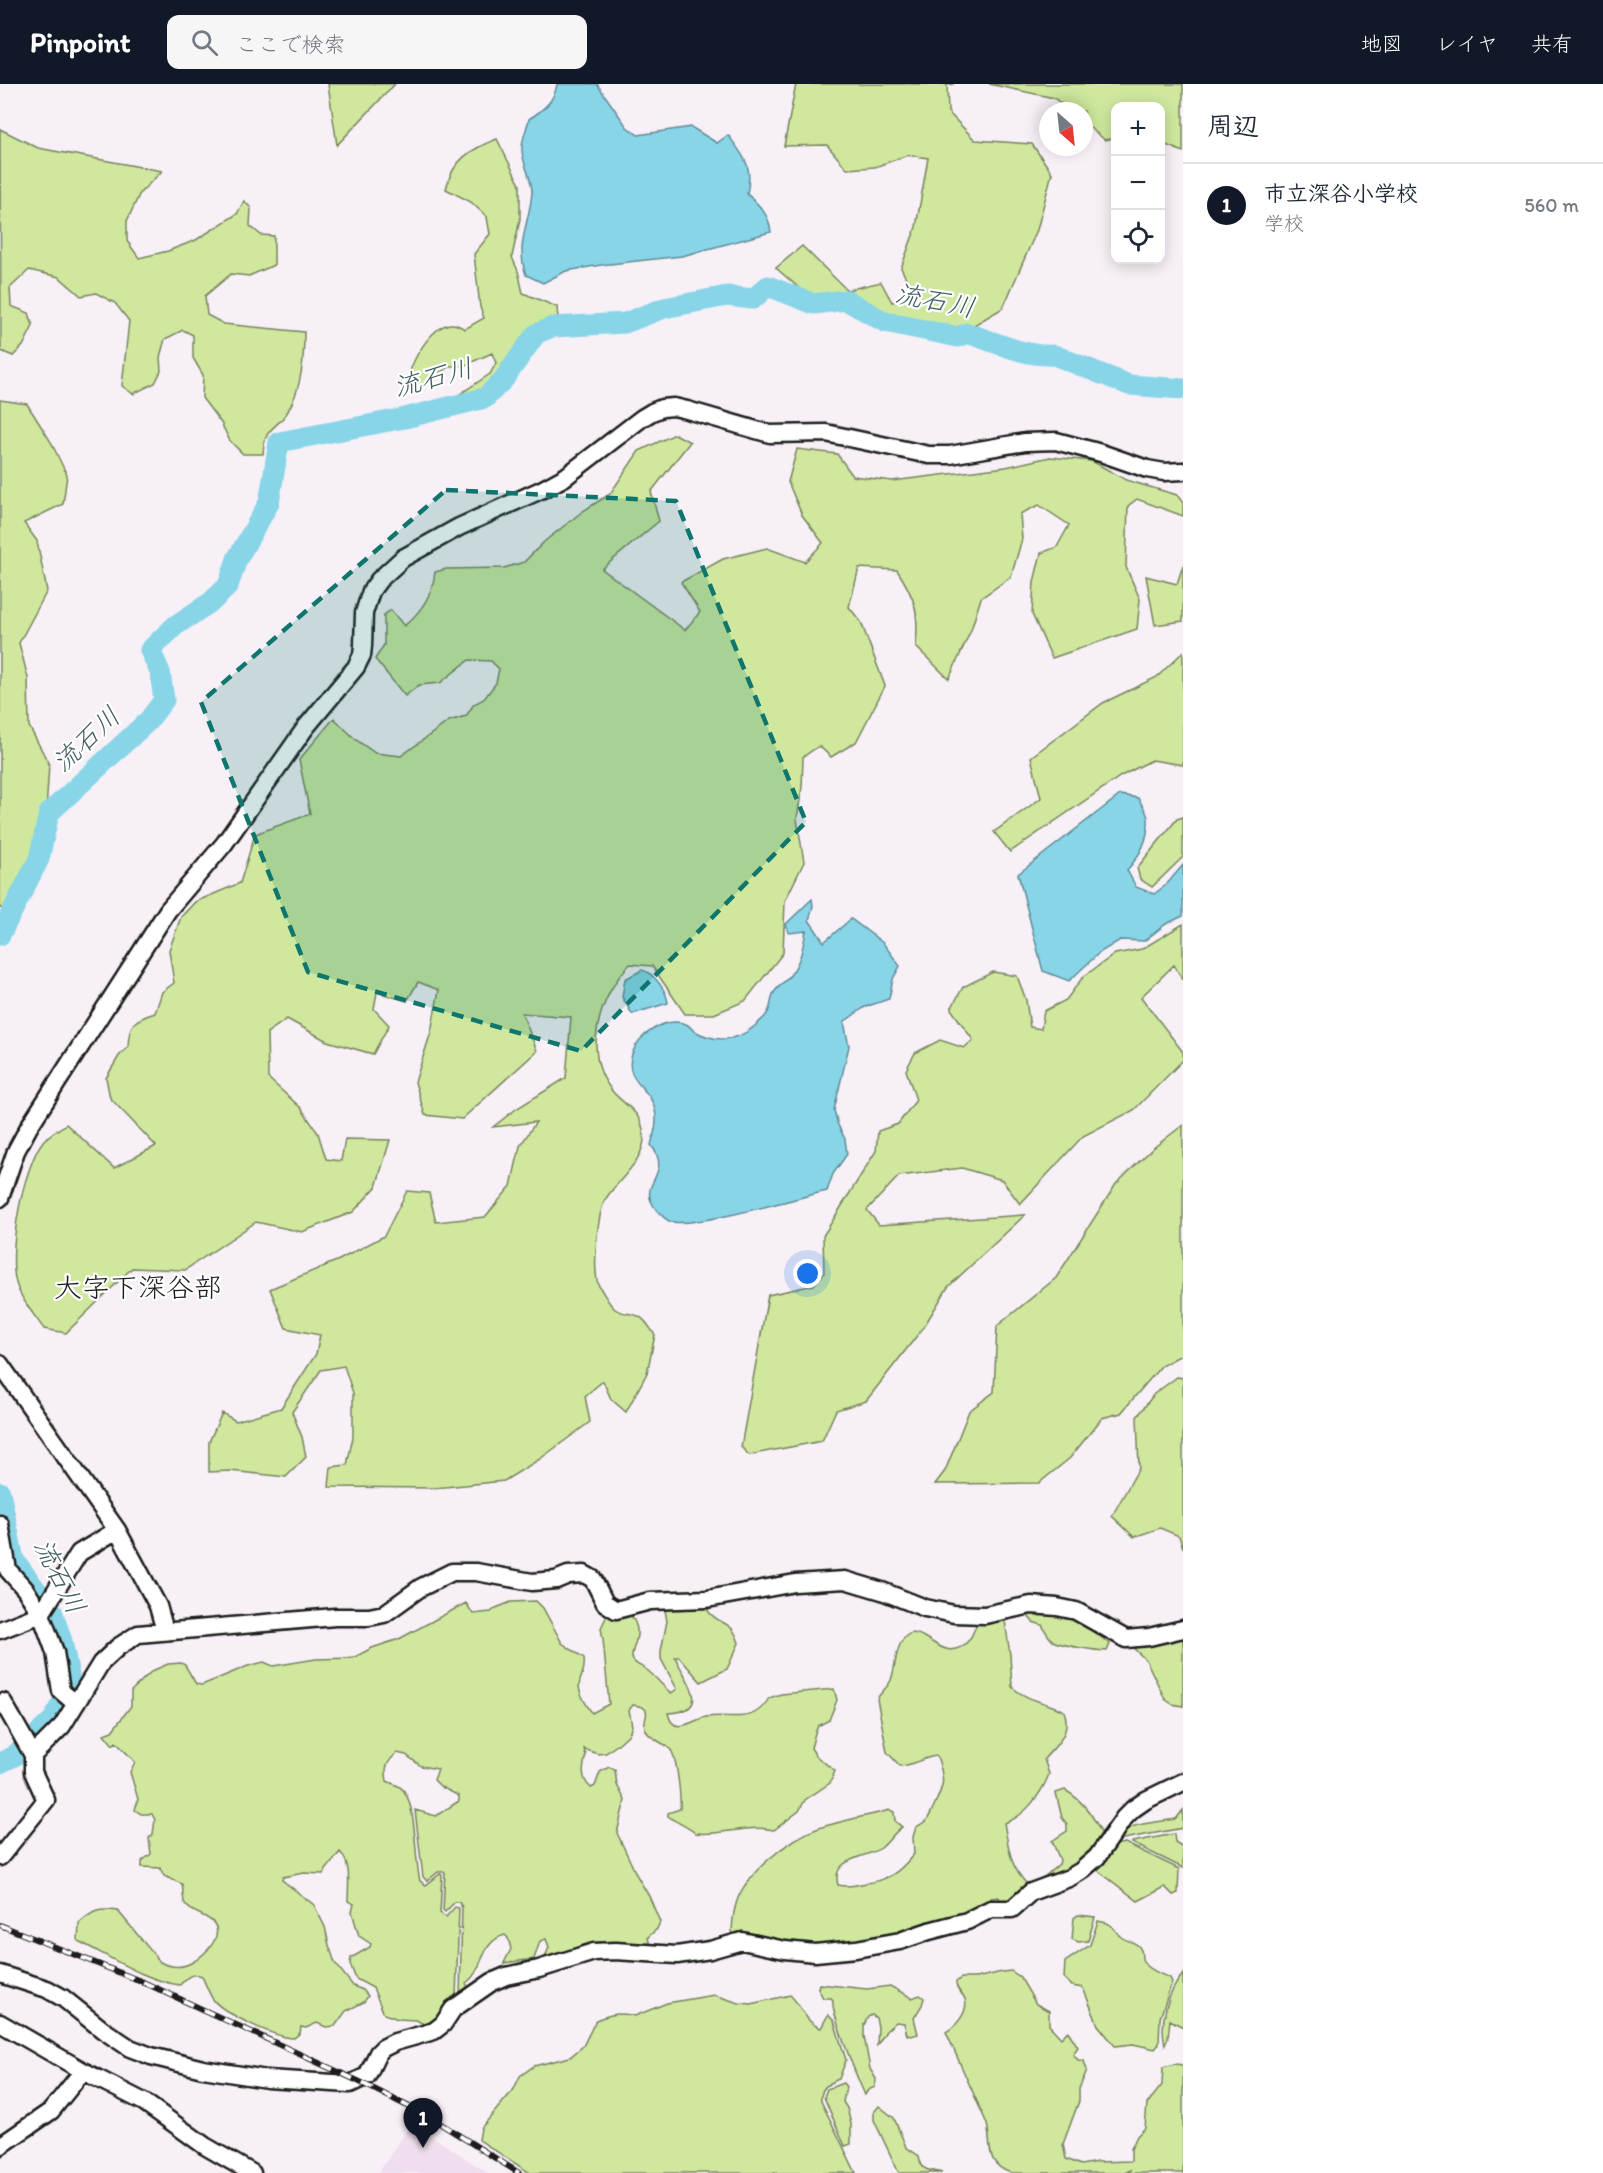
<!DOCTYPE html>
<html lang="ja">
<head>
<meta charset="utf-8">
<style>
	body { margin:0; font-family:Itim,"Klee One",sans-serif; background:#f6f6f7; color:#1f2937 }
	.controls { position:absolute; right:18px; top:18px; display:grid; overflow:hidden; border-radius:12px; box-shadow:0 3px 15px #0003 }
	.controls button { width:54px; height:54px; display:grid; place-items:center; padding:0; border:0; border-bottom:2px solid #e0e1e3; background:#fff; color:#1f2937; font:30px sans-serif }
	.compass { position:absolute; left:1039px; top:18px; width:54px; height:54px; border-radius:50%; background:#fff; box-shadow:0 3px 15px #0003; rotate:153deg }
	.you { position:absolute; left:808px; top:1190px; width:21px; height:21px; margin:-15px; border:4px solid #fff; border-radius:50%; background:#1a73e8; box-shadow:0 0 0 9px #1a73e833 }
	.badge { display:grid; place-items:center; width:39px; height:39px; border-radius:50%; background:#111827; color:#fff; font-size:20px; font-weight:700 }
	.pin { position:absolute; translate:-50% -50px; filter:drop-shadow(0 2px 3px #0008) }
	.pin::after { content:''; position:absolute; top:32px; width:21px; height:18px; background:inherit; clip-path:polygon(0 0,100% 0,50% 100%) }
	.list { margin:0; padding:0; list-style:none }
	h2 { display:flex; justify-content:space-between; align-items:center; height:78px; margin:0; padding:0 24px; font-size:26px }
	h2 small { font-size:20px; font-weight:400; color:#747a83 }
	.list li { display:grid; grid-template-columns:39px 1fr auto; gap:18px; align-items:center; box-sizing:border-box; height:84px; padding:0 24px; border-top:2px solid #e0e1e3 }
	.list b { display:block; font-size:22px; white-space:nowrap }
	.list p { margin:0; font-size:20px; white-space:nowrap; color:#747a83 }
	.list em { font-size:20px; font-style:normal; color:#747a83 }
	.icon { flex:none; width:33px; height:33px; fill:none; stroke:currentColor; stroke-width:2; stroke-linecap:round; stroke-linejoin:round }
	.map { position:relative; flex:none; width:1183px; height:2089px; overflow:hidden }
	header { display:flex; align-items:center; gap:36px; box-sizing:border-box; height:84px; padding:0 30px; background:#111827; color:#fff }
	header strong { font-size:28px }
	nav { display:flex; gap:33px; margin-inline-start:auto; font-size:21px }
	.search { width:420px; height:54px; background:#f6f6f7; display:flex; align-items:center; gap:15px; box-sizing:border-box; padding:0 21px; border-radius:12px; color:#747a83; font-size:22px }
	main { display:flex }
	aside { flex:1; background:#fff }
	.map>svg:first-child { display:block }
</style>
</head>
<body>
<header>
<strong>Pinpoint</strong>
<div class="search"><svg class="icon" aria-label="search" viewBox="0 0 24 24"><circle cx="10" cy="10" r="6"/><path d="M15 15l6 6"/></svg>ここで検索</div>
<nav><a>地図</a><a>レイヤ</a><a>共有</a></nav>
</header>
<main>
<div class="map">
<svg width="1183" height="2089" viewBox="0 0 1183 2089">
	<rect width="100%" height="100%" fill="#f8f0f7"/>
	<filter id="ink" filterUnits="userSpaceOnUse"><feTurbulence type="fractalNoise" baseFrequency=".0167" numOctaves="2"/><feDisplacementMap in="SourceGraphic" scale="12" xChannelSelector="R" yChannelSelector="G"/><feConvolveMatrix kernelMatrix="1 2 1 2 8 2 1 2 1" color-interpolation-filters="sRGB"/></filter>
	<g filter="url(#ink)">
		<path fill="#f0dded" d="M412,2039L488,2089H378Z"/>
		<path fill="#cfe89e" stroke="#76825d" stroke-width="1.5" d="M328,0H395L337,61Z
			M796,0H954L947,1L948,28L975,56L1032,60L1052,89L1037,146L1003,224L969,244L884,241L853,222L821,223L776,184L802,162L847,206L881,198L892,218L914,211L901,184L916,143L928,74L908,71L875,83L847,85L827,61L784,62Z
			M989,0H1183V68L1161,59L1160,22H1116L1115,54L1105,56L1084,39V27H1070L1054,14Z
			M0,45L38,64L162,87L140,109L127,137V157L139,174L168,167L196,156L237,130L244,117L251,124L250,142L261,151L274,152V181L249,192L231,190L205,212L207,231L224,240L304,248C304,274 302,303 288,327C276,347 265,340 263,370H243L230,357L221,339L202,314L203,291L193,274V251L183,246L165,255L160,273L161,287L155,299L133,310L122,302L129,237L115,219L96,209L81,212L59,193L29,186L10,204L11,222L29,229L33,242L23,262L13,272L1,267Z
			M497,55L520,101V135L512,173L518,187L523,209L557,223L558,234L544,245L524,274L484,314L471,316L457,312L490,290L496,279L492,269L463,282H450L432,294L416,310L410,306C410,301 408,296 409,292C412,275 433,240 452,240C457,240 461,243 465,245L484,234L480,223L474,170L490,150L487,133L471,118L446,105C452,76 471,65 497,55Z
			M0,316L27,320L51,358L67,391L63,420L24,439L37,457L47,507L19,559L28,594L29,642L49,680L46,727L35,775L14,814L3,825L0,824Z
			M675,350L690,358L651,408L659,437L602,485L685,546L700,528L681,498L723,475L767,464L805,478L823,459L802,431L788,398L797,365L837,370L853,392L892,397L1006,383L1050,373L1092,377L1126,396L1177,411L1183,419V432L1137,415L1128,422L1126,483L1140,515L1137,545L1052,574L1032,530L1034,498L1041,469L1057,463L1069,441L1039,421L1020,430L1022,455L1011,493L981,514L971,546L949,595L916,563C919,528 916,515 897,486L859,484L849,523L861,538L885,602L856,658L831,673L819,662L803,673L802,703L797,735L804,778L785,817L783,869L745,917L714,930H685L652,882L630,880C599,912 581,970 613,1008C626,1023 642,1027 644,1052C645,1076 619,1095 607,1113C597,1126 592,1188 599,1202C603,1208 609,1220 615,1225C621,1230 633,1229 640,1233C646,1236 651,1246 655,1251L647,1289L626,1328L611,1315L603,1297L585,1312L590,1338L540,1375L504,1397L435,1404L329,1403L331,1383L347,1381L353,1353V1309L344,1282L321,1286L292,1328L302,1353L306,1373L286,1393L230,1387L209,1388V1358L222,1329L236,1337L281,1324L316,1270L320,1251L286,1244L270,1205L339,1176L384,1152L407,1107L429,1109L436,1138L485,1133L511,1102L520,1062L536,1038L493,1043L516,1025L566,994L571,933L522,929L537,967L462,1035L425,1031L415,998L431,948L439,906L418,898L407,917L377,908L374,925L389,941L373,970L327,957L287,935L267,949L268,994L301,1024L318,1049L326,1075L341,1077L345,1055L390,1056L376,1103L353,1128L302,1148L256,1138L185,1186L132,1184L66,1249L44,1245C35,1232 22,1217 17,1202C6,1172 23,1081 44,1056C50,1050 59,1045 66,1040L114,1084L156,1062L110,1014L106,994L119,972L128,963C129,939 133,936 155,929L162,908L174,899L169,866L181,833L195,818L240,799L255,750L310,730L299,676L334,634L355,655L375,669L401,672L449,637L466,632L474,620L484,615L496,599L499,585L491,577L469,576L440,599L419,601L405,612L375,575L384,561V531L391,526L404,542C421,528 433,510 435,488L446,485L504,484L524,478L545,457L583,427L610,410L639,367Z
			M1183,481V537L1155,541L1146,492L1177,500Z
			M1183,568V681L1152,676L1121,692L1010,768L994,748L1041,714L1031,673L1103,619L1157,593Z
			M1183,733V773L1152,803L1140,795L1137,784L1177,735Z
			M1183,840V896L1174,881L1141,913L1183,968V976L1134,1026L1083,1052L1020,1120L1002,1096L962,1084L899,1092L867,1126L879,1141L1025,1131L948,1203L923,1244L866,1317L836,1326L822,1357L749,1371L741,1363L768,1211L814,1201L824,1189L823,1152L876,1067L878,1047L898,1040L916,1016L906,986L915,969L940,956L964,964L973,956L951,925L963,903L993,888L1017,892L1026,916L1030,943L1041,945L1044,927L1066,916L1083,893L1115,870L1142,865Z
			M1183,1041V1270L1161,1282L1121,1329L1102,1334L1070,1374L1039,1399L935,1400L945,1387L969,1327L994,1308L997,1242L1056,1194L1116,1100L1152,1065Z
			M1177,1293L1183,1294V1464L1179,1452L1160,1444L1134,1453L1112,1432L1139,1384L1137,1333L1154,1310Z
			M536,1517L543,1524L562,1559L584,1574C586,1588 580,1591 579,1602C579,1611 587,1621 592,1629L609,1620L603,1555L601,1544L608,1529L627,1526C634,1534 640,1544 636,1556C635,1562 631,1568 632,1574C634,1581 642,1582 647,1586C655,1592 661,1601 671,1609L677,1605L661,1575V1567L667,1537L664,1521L710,1519L708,1527C721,1543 731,1534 739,1559L727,1585L701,1598L679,1573H675C685,1596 715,1627 668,1629C673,1654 694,1635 706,1633C731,1629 753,1642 769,1614L781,1610L834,1605L837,1616L829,1636L818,1642L815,1649L811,1664L816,1672L835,1687L830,1699L805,1716L799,1727L774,1746C746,1740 724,1752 695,1749C687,1742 677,1739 668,1732V1729L680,1725C681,1714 677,1672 670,1665C663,1658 652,1656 647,1648C638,1636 659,1624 633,1621L629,1626L632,1642L629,1650L618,1660L606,1669L598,1670L584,1665L586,1671C583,1683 580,1694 591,1704L595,1702L600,1688L609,1683L615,1686L617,1701L625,1716L617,1749L637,1792L649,1812L660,1838L657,1845L648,1853L650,1863L551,1878L545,1874L549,1863L546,1855L540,1857L534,1875L504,1879L511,1865L508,1854L505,1851C479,1858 485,1886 466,1899L471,1909L460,1913L462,1823L459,1818H455L445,1828L443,1826L445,1788H438L427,1797L423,1793L415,1726L436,1732L459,1717V1712L441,1703L434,1696L438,1685L421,1682L406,1671L397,1669C387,1678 384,1683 387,1697C393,1700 400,1701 404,1707C417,1725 414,1773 420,1797L426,1801L440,1790L442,1791L440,1829L446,1833L455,1823L459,1824L456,1914L434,1945L416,1936L398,1935L384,1930L373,1904L356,1895L350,1880L351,1874L370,1863L371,1860L359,1852L352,1828L354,1820L348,1817C348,1802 352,1780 340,1768L323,1790L304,1789L283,1793L282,1796L314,1821L325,1843L329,1861L335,1879L353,1902L363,1906L368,1912L364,1918L346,1927L335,1942L326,1943L317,1939L306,1944L301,1943L300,1949L294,1954C277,1954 221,1929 212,1914C208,1907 205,1899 202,1892C191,1888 186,1894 180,1901C146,1897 109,1872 78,1857L79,1839C94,1826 99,1824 118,1827L160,1878C170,1883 180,1885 191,1879C199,1875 210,1865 214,1857C227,1831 190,1833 184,1818C183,1813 183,1805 182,1800L164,1792L160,1784L142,1783V1777L151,1770L149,1754L153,1750L155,1736L152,1730H141L135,1726L138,1715L130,1688L135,1678L116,1658L113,1661L104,1650L112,1647L131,1622V1607L152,1587L168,1580L181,1579L185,1581L196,1600L202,1601L248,1582L264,1578L273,1582L316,1575L353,1574L372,1564L399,1555L466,1519L473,1530L491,1528L496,1524L511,1518Z
			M1022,1525L1068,1529L1110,1560L1107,1567C1097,1567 1060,1561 1053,1557C1048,1553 1045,1546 1042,1541L1033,1538Z
			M1004,1530L1010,1571L1012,1603C1027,1617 1047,1618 1064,1627C1072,1649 1057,1660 1044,1675L1049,1690C1042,1709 1025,1733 1004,1739C1009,1764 1009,1782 1028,1801L1044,1793L1059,1780L1060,1776L1052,1757L1067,1747V1740L1062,1734L1056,1709L1065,1706C1084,1717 1097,1737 1105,1758L1097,1769L1000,1822L999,1813L991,1814L992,1822L965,1835L816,1867L732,1852C732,1841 733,1830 736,1820C744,1790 790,1754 819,1744C841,1737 867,1732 890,1726L894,1728L895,1737L902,1743C894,1748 889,1758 881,1764C866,1774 830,1774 838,1801C846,1803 853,1802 861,1800C888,1796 897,1791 914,1770L913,1753L916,1743C930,1736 928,1734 934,1722C945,1699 945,1696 937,1672C923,1673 915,1681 900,1682L887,1668L877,1615C881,1608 888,1603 891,1596C896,1583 895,1562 906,1552C923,1538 944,1585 969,1556C972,1552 975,1544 977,1539L976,1534Z
			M1183,1550V1622L1172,1620L1165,1615L1146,1576L1131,1562Z
			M1183,1726V1744L1112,1757C1124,1738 1156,1739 1176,1735Z
			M1174,1750L1175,1758L1183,1763V1784L1132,1759V1758Z
			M1125,1759L1179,1785L1178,1809L1173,1811L1165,1803L1138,1817L1096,1785L1110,1762Z
			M1078,1831L1095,1833L1088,1857L1078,1858L1072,1855L1074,1834Z
			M1098,1837C1101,1838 1104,1838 1107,1839C1114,1842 1116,1849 1121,1853C1128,1858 1138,1858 1141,1866C1143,1871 1140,1876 1145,1880C1151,1886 1162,1891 1170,1894L1172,1898L1160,1934L1159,1960L1155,1965L1133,1960L1115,1962L1098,1941L1083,1904L1072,1902L1064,1894L1065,1878L1090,1861Z
			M1011,1887L1020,1893L1036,1920L1049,1927V1941L1061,1954L1068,1947L1078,1963L1073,1970L1078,1976L1084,1977L1087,1986L1079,2005V2017L1063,2060L1066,2075L1081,2081L1097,2078L1131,2077V2065L1137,2052L1145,2044L1147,2020L1162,2001L1163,1983L1175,1980L1183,1981V2089H1129L1130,2086L1125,2089H1011C984,2080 992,2061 987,2040L946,1948C956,1942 969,1928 965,1915C962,1908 956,1907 956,1898L961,1894H976L1002,1888Z
			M1183,1890V1943L1170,1936L1168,1954L1165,1961C1159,1937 1168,1908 1183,1890Z
			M819,1900L867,1905L890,1902L912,1914L920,1911L924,1914L922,1921L914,1934L918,1950L911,1952L907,1951L904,1939L896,1938L886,1947L877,1961L878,1943L876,1934L872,1931L868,1933L864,1941V1952L870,1985L876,1995L875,2003L868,2006L865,2011C858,1996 830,1927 833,1916L831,1914H823L818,1904Z
			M714,1911L739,1919L751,1920L790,1911C802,1922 805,1939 821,1944L828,1931L834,1937L846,1976L839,1995C828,1999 820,2004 821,2017L856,2089H530L479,2056L481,2044L514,2005L520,1992L534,1982L570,1973L583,1962L596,1936C611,1930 620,1928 635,1932L667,1919Z
			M843,1999L846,2003L843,2018L847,2024L851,2040V2060L845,2062L824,2013L827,2005Z
			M879,2022L894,2034L906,2063L919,2072C922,2089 929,2085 942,2089H900L898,2087L874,2036V2028Z"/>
		<path fill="#88d5e8" stroke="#5d8b96" stroke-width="1.5" d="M557,0H597L627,43L638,51L691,43L717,59L728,51C745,74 753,81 747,110C760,122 769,130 771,148L682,172L601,181L566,187L543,199L526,191C515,160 530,138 532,108C532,94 523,81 522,67C521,57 527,44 529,35C543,26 554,18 557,0Z
			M1120,711L1138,714C1141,720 1148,728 1148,735C1149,755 1139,773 1127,786L1136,803L1154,810L1166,801L1183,781V832L1166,840L1144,857L1120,856L1099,869L1069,897L1043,887L1018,790Z
			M812,815L813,822L809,836L824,858L851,835L883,859L900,882L893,895L889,915L865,923L844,938L849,962L834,1026L838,1041L845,1055L847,1070L833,1090L827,1107C799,1113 689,1146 669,1137C662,1133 654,1124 651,1117C643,1097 672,1088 651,1061C654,1050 658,1038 655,1026C651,1003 623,998 632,970C638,951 665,932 686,940C689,941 691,944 693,946C715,959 737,958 756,941C760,937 766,933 768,928C771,923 771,916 773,910C777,903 786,897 791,890C801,877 803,862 806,847L789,849L786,840Z
			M642,886C654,889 667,907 668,919L632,930L622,913L625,895Z"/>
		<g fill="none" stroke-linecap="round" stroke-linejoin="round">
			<path stroke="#88d5e8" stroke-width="21" d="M0,851L39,775L49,729L148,637L164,616L160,588L150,566L176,541L211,518L228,502L237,475L269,419L279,358L405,334L485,314L504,295L536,250L552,243L625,239L664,224L727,212L753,215L768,202L814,220L846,216L885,238L958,253L967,249C995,258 1025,273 1054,271L1129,301L1183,305
				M0,1408L14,1476L52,1527L62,1557L71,1601L53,1636L14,1672L0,1679"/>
			<g stroke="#1c1c1c" stroke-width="21">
				<path id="minor" d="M0,1114L16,1067L30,1041L168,826L224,760L306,643L356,583L362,571L363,562L364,529L371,507L379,496L403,474L459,443L543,405L565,393L642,334L652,328L662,324L674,323L687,326L770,350L826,349L929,371H950L1025,358L1056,357L1101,369L1147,385L1164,388L1183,387
					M0,1280L117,1446L158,1522L165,1547
					M0,1440L8,1486L25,1505L41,1530L55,1568L61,1607L75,1619
					M0,1546L41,1530L79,1469L117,1446
					M0,1619L3,1618L33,1671
					M0,1773L46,1716L33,1688V1671L62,1642L101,1579L118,1563L138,1550L335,1533H369L384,1530L420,1504L452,1488H476L532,1498L556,1496L568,1491L584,1490L593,1495L605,1519L616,1526L650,1517L707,1515L795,1499L845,1496L882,1507L925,1524L954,1530L985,1531L1031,1521L1057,1523L1076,1527L1126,1555L1149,1553L1183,1545
					M0,1890L47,1905L63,1914L103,1946L130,1964L151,1972L203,1985L267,1995L350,2000L367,1992L378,1969L383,1964L395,1958L434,1947L443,1940L453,1925L492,1898L506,1892L539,1885L594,1868L615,1867L677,1871L710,1866L742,1857L785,1866L815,1869L856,1865L900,1857L929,1847L967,1837L991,1825H1012L1031,1808L1069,1794L1081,1787L1097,1773L1124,1734L1133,1725L1146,1716L1183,1698
					M0,1939L83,1987L144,2018L205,2062L252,2089
					M0,2062L51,2027L83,1987"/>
			</g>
			<use href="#minor" stroke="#fff" stroke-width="16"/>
			<g stroke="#1c1c1c" stroke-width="6">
				<path id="rail" d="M0,1841L143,1898L358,1997L433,2035L519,2089"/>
			</g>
			<use href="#rail" stroke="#fff" stroke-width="4" stroke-dasharray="11" stroke-linecap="butt"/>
		</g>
	</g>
	<path fill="#0f766e" fill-opacity="0.2" stroke="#0f766e" stroke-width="4.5" stroke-dasharray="12 8" stroke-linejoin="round" d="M446,406L676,417L806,738L581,967L308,888L201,618Z"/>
	<g text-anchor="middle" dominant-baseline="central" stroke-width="4.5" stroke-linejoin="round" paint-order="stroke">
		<g font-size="27" font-style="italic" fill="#425d63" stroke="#fff">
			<text transform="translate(935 216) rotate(11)">流石川</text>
			<text transform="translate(433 293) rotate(-15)">流石川</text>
			<text transform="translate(86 655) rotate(-43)">流石川</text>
			<text transform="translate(60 1492) rotate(63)">流石川</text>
		</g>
		<g font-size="28" fill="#1c1c1c" stroke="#fff">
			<text x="138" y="1203">大字下深谷部</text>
		</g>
	</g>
</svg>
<div class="controls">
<button>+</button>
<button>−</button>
<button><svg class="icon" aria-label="locate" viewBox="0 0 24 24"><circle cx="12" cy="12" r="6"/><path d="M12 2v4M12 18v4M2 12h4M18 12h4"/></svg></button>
</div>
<svg class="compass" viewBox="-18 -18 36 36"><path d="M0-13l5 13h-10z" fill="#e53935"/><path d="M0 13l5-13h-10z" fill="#747a83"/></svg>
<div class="you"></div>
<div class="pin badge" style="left:423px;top:2064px">1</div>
</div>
<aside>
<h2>周辺<small></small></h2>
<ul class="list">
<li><span class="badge">1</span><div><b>市立深谷小学校</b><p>学校</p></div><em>560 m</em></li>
</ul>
</aside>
</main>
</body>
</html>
